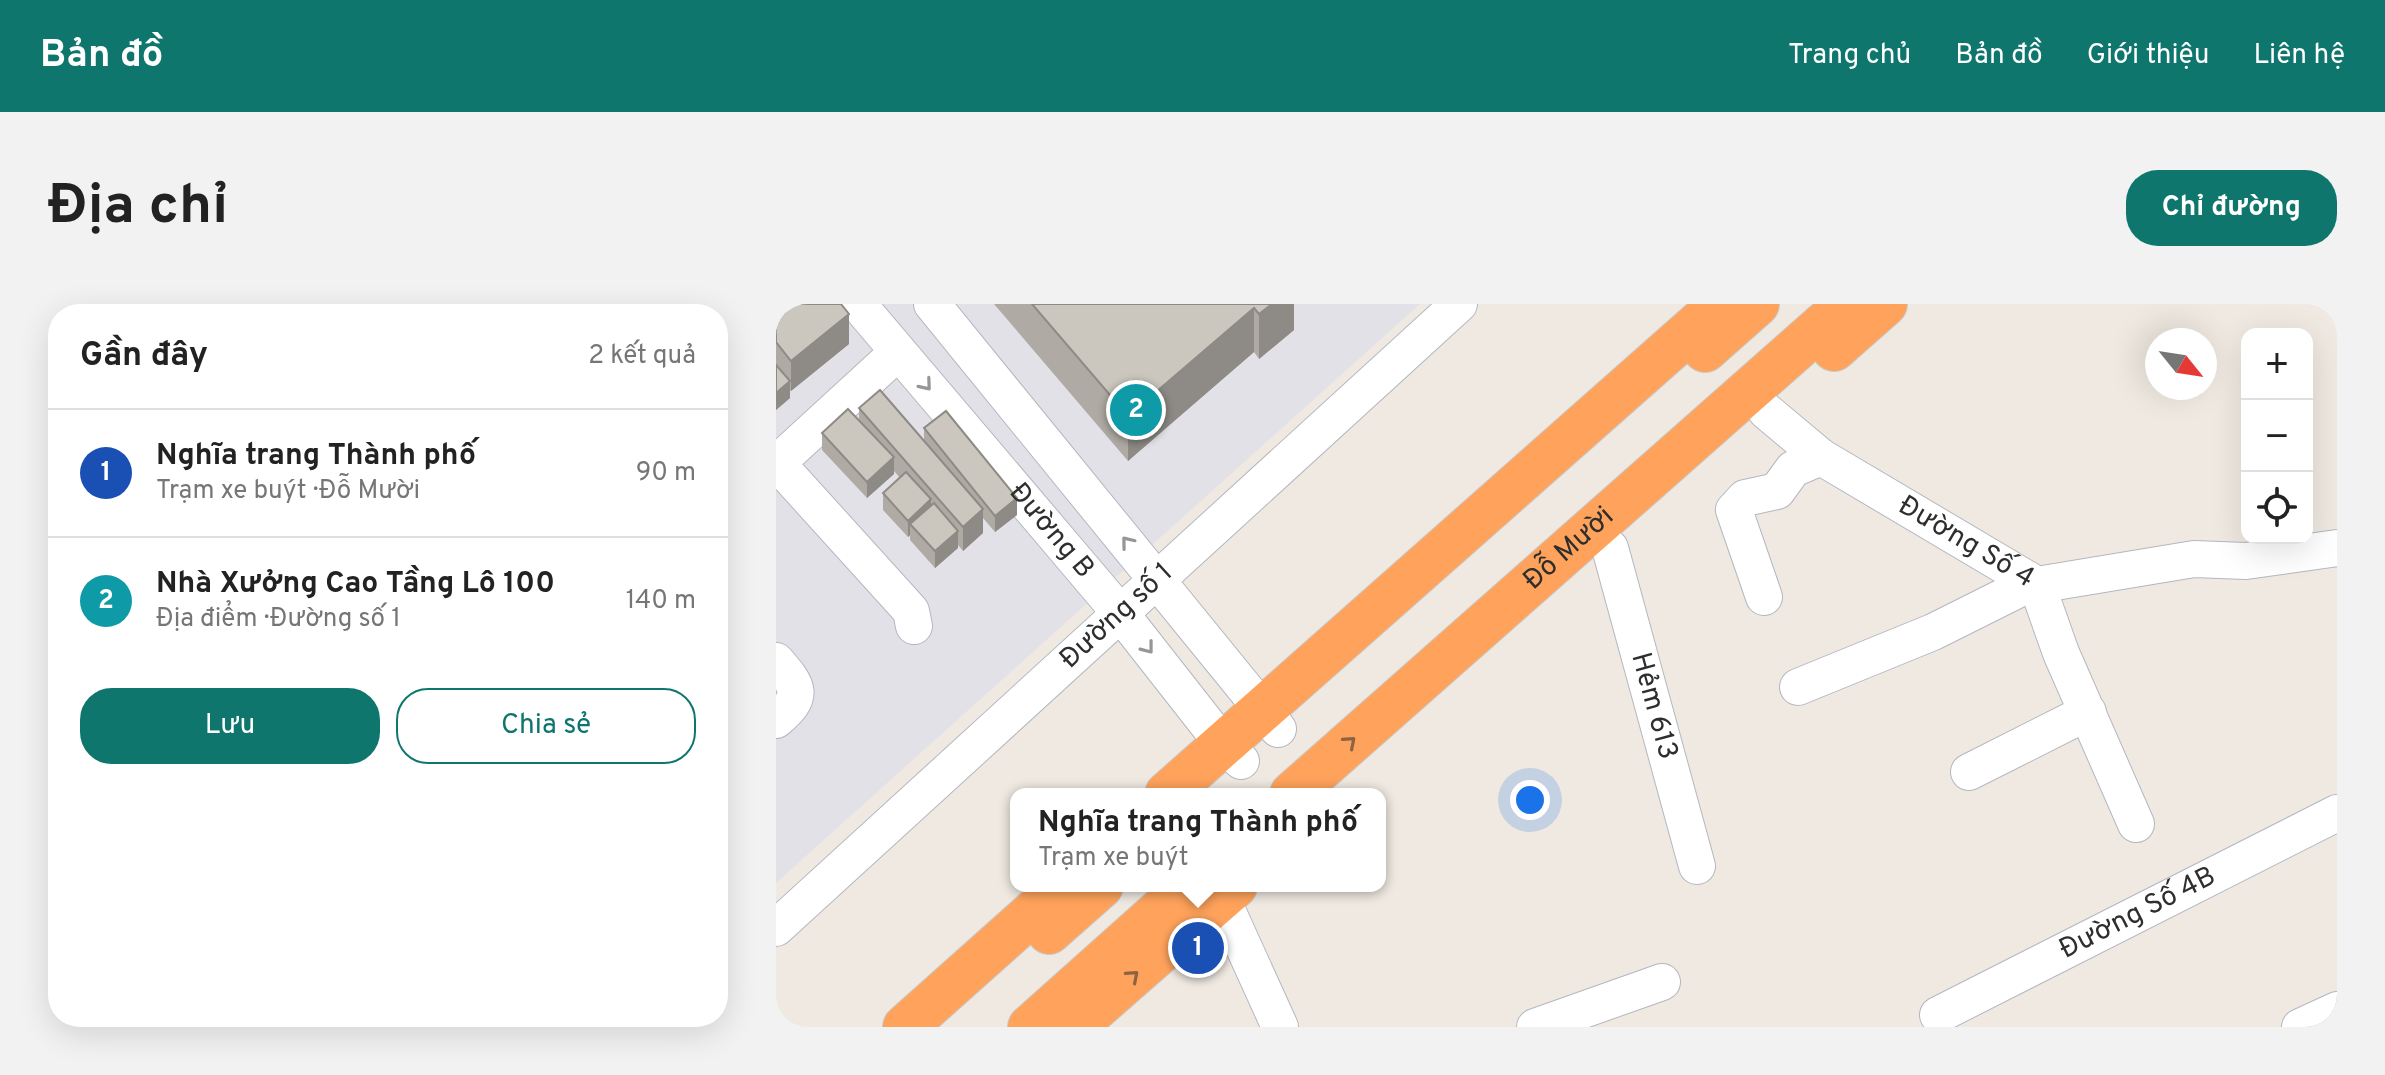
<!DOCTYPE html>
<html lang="vi">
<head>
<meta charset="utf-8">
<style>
	body { margin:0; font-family:Overpass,sans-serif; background:#f2f2f2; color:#222 }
	.controls { position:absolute; right:24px; top:24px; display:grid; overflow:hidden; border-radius:16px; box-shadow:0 8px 32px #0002 }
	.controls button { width:72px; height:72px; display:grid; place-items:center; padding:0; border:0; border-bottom:2px solid #e0e0e0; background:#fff; color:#222; font:40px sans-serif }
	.compass { position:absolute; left:1369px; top:24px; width:72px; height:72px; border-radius:50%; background:#fff; box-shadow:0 8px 32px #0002; rotate:120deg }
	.you { position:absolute; left:754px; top:496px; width:28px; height:28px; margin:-20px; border:6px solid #fff; border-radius:50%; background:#1a73e8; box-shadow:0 0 0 12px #1a73e833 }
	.badge { display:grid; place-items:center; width:52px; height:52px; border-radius:50%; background:#0f766e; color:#fff; font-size:26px; font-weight:700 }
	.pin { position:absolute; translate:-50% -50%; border:4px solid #fff; box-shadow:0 2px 8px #0006 }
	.popup { position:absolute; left:234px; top:484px; width:376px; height:104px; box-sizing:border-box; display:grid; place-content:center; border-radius:16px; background:#fff; filter:drop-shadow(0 2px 6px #0005); font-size:26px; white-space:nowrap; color:#767676 }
	.popup b { font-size:30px; color:#222 }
	.popup::after { content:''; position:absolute; left:50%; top:100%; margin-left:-16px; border:16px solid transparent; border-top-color:#fff }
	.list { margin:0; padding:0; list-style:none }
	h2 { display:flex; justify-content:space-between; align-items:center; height:104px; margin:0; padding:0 32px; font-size:34px }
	h2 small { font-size:26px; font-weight:400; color:#767676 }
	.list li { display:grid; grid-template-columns:52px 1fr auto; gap:24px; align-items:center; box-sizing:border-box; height:128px; padding:0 32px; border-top:2px solid #e0e0e0 }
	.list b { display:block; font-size:30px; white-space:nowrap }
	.list p { margin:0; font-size:26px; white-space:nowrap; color:#767676 }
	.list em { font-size:26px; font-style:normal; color:#767676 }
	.actions { display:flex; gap:16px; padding:24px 32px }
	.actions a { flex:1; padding:18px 0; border:2px solid #0f766e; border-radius:32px; text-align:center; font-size:28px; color:#0f766e }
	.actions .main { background:#0f766e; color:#fff }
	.icon { flex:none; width:44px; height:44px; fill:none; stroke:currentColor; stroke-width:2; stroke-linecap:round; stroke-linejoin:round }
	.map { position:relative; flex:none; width:1561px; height:723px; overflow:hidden; border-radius:32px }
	header { display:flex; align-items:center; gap:48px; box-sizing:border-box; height:112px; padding:0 40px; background:#0f766e; color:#fff }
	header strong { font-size:38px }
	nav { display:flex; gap:44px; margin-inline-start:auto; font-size:28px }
	.intro { display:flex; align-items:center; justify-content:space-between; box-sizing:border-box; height:192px; padding:0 48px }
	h1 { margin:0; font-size:56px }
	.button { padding:20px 36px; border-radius:32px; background:#0f766e; color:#fff; font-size:28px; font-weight:700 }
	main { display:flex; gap:48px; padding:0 48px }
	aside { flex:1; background:#fff; border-radius:32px; box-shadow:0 8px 32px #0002 }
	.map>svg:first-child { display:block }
</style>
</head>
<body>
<header>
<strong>Bản đồ</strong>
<nav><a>Trang chủ</a><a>Bản đồ</a><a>Giới thiệu</a><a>Liên hệ</a></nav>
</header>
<div class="intro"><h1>Địa chỉ</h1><a class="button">Chỉ đường</a></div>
<main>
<aside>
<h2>Gần đây<small>2 kết quả</small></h2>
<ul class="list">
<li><span class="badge" style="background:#1a4fb4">1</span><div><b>Nghĩa trang Thành phố</b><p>Trạm xe buýt · Đỗ Mười</p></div><em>90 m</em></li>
<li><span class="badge" style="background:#0f9aa8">2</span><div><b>Nhà Xưởng Cao Tầng Lô 100</b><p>Địa điểm · Đường số 1</p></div><em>140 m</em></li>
</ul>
<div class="actions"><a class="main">Lưu</a><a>Chia sẻ</a></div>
</aside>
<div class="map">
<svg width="1561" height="723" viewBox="0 0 1561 723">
	<rect width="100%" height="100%" fill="#efe9e1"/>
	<path fill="#e3e1e8" d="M0,0H644L0,579Z"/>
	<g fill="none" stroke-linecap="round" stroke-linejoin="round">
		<g stroke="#b4b7c1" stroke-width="38">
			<g id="minor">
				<path id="s1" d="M82,0L345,310L447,440L465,457"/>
				<path d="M156,0L502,425"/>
				<path id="s2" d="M990,107L1045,153L1261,281L1418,255L1470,257L1561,244"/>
				<path d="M1,159L135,307L138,322"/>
				<path d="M0,160L122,48"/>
				<path id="s3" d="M834,244L921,562"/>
				<path d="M1261,281L1285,349L1360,520"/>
				<path d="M988,293L958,206L969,194L1001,187L1017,165L1045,153"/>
				<path d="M0,357C23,383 29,392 0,416"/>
				<path d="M1022,383L1157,328L1243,285L1248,276"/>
				<path d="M1193,468L1312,408"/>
				<path d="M440,582L504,723"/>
				<path id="s4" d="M0,624L683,0"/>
				<path id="s5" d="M1162,711L1561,509"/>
				<path d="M759,723L886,678"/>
				<path d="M1524,723L1561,706"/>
			</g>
		</g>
		<g stroke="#c9c9c9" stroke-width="46">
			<g id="highway">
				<path d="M1058,45L1109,0"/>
				<path d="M929,46L981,0"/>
				<path d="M391,490L945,0"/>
				<path id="s6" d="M516,490L1071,0"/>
				<path d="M273,628L325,582"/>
				<path d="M129,723L287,582"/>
				<path d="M254,723L412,582"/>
				<path d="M298,723L459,582"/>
			</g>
		</g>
		<use href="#minor" stroke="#fff" stroke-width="36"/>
		<use href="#highway" stroke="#ffa35c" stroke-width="44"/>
	</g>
	<path fill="#afaba4" d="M0,0L73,40L15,87L14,86V94L0,106Z
		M218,0H518V26L483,55L478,48L352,157Z
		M83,104L148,137V124L241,211L219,228L207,214V229L187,247L182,241V244L159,264L134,236V231L132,233L107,206V189L124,174L118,167V170L91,194L46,146V129L83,117Z"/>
	<path fill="#8e8b86" d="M496,0H518V26L483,55V10Z
		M478,4V48L352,157V112Z
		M73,10V40L15,87V57Z
		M14,77V94L0,106V89Z
		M118,153V170L91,194V178Z
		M241,194V211L219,228V212Z
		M155,195V212L134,220V231L132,233V217Z
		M207,205V229L187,247V223Z
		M182,227V244L159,264V247Z"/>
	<path fill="#cbc7bf" stroke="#8e8b86" stroke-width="2" d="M0,0H65L73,10L15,57L0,38Z
		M256,0H496L483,10L478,4L352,112Z
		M0,61L14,77L0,89Z
		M104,86L207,205L187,223L83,104Z
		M72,105L118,153L91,178L46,129Z
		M170,107L241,194L219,212L148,124Z
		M130,168L155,195L132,217L107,189Z
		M158,199L182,227L159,247L134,220Z"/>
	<defs><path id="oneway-chevron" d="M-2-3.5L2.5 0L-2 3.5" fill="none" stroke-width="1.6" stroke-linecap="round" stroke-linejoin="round" transform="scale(2)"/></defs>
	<g stroke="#969696">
		<use href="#oneway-chevron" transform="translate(150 81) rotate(50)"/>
		<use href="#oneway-chevron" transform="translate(351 238) rotate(-129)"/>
		<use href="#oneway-chevron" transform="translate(372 344) rotate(52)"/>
	</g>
	<g stroke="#8c6343">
		<use href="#oneway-chevron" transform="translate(574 438) rotate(-41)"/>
		<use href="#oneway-chevron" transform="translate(357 672) rotate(-41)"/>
	</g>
	<g text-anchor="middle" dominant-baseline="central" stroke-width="8" stroke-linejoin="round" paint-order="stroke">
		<g font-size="28" fill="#2e2e2e" stroke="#fff">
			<text stroke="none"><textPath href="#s1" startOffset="298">Đường B</textPath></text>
			<text stroke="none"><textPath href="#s2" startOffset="240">Đường Số 4</textPath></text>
			<text stroke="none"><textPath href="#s6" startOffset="370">Đỗ Mười</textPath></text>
			<text stroke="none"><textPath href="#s4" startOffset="462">Đường số 1</textPath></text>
			<text stroke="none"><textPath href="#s3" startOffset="164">Hẻm 613</textPath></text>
			<text stroke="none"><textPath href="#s5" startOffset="224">Đường Số 4B</textPath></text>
		</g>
	</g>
</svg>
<div class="controls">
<button>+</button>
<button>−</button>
<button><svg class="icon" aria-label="locate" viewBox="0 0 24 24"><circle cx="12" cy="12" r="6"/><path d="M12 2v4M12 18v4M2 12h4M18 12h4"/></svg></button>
</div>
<svg class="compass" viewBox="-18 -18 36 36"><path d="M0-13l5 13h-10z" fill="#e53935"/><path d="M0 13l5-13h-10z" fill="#767676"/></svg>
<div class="you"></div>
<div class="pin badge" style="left:422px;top:644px;background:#1a4fb4">1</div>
<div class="popup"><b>Nghĩa trang Thành phố</b>Trạm xe buýt</div>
<div class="pin badge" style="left:360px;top:106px;background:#0f9aa8">2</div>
</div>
</main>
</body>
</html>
